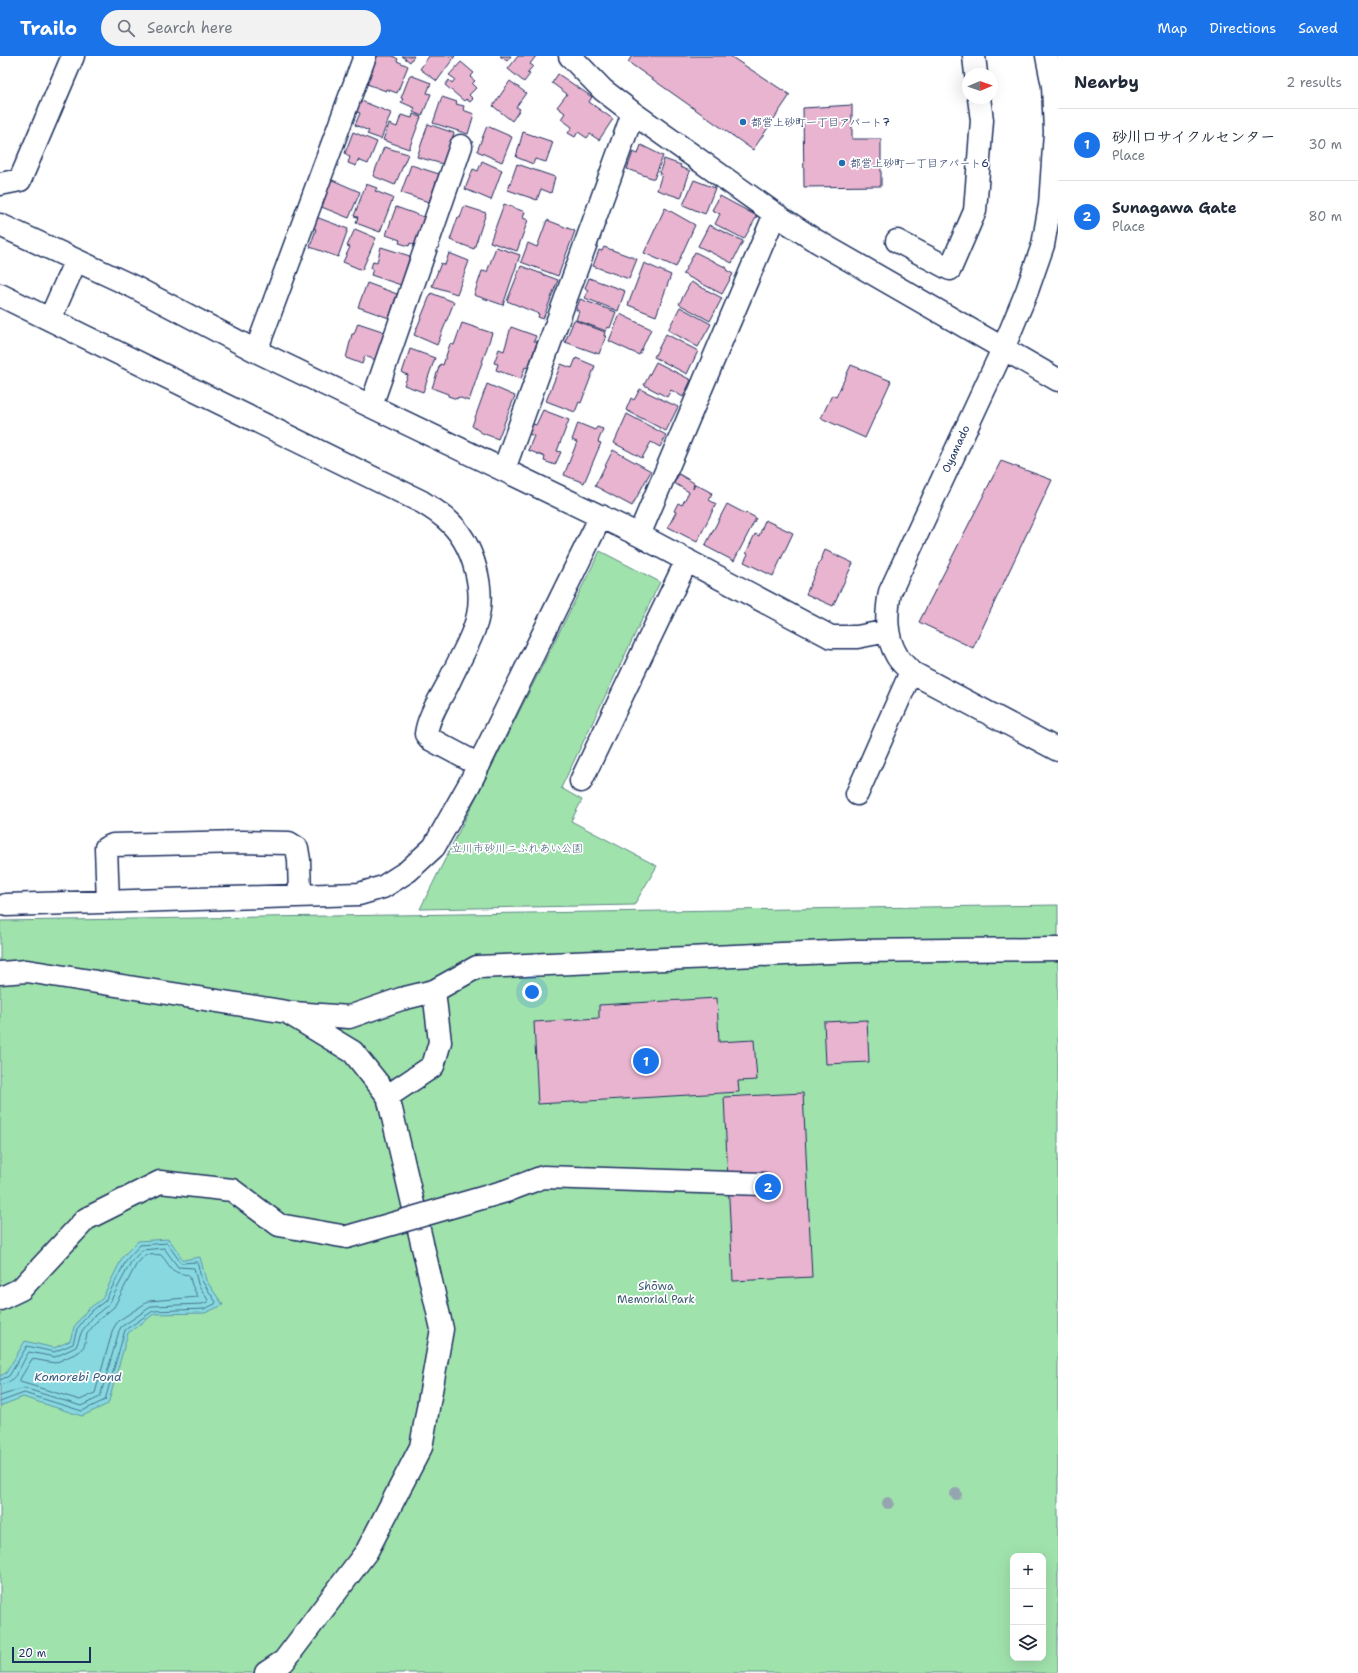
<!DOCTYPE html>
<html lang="en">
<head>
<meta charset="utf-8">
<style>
	body { margin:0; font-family:"Shantell Sans","Klee One",sans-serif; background:#f2f2f3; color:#1f2937 }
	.controls { position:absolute; right:12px; bottom:12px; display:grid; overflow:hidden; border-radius:8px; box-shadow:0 4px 16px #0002 }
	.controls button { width:36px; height:36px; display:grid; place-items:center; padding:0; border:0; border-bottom:1px solid #e0e1e3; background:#fff; color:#1f2937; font:20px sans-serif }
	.compass { position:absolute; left:962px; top:12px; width:36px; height:36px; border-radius:50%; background:#fff; box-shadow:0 4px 16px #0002; rotate:88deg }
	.scale { position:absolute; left:12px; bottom:10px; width:79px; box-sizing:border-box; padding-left:4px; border:2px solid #1b2f5e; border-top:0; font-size:11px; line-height:14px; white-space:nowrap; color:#1b2f5e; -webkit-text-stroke:3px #fff; paint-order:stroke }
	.you { position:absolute; left:532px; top:936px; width:14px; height:14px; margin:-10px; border:3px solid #fff; border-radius:50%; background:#1a73e8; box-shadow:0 0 0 6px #1a73e833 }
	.badge { display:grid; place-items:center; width:26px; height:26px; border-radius:50%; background:#1a73e8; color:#fff; font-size:13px; font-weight:700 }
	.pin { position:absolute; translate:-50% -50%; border:2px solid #fff; box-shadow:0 1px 4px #0006 }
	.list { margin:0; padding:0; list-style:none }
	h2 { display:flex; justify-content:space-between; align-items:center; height:52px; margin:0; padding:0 16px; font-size:17px }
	h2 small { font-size:13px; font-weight:400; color:#747a83 }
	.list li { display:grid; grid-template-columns:26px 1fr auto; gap:12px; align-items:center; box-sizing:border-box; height:72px; padding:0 16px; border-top:1px solid #e0e1e3 }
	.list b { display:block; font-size:15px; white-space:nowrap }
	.list p { margin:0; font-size:13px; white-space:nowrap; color:#747a83 }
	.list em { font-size:13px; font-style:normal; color:#747a83 }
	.icon { flex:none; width:22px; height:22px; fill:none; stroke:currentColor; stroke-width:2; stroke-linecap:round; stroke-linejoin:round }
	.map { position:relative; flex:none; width:1058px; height:1617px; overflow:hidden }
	header { display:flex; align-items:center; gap:24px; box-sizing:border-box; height:56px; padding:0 20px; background:#1a73e8; color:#fff }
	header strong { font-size:19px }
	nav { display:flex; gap:22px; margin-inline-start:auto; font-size:14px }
	.search { width:280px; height:36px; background:#f2f2f3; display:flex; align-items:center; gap:10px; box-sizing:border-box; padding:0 14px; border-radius:22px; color:#747a83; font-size:15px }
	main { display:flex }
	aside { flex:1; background:#fff }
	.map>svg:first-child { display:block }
</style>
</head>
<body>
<header>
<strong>Trailo</strong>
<div class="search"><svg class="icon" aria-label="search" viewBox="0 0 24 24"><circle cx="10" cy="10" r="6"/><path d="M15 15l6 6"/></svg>Search here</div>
<nav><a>Map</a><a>Directions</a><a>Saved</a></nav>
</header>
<main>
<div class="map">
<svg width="1058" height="1617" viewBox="0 0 1058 1617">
	<rect width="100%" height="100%" fill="#fff"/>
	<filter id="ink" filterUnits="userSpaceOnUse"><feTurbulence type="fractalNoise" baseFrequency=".025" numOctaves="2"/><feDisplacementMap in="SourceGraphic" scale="8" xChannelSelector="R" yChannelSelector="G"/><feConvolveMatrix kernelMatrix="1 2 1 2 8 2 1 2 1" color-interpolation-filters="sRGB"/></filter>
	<g filter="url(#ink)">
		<path fill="#a0e2ac" stroke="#5e8885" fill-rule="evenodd" d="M600,495L660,526L561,732L582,744L571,765L657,810L634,849L420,853Z
			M1058,849V1617H0V865ZM1013,1500H1043V1602H1013Z"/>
		<path fill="#87d9df" stroke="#5c95ab" d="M169,1183L183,1204L200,1201L206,1224L223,1249L205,1257L154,1258L128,1277L108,1348L82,1360L23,1341L0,1350V1320L6,1317L25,1285L54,1292L70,1285L74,1271L87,1254L102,1243L123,1200L138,1185Z"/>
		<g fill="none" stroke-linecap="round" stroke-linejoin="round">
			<path stroke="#467392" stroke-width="1" d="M161,1199C173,1212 168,1216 189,1219L192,1229L198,1241L149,1245L118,1265L113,1273L95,1337L80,1344L20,1326V1323L32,1303L55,1307L79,1296L84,1290L87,1278L97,1265L114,1251L136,1209L145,1199Z
				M0,1324L9,1320L27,1290L54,1296L73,1288L77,1273L89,1257L105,1245L127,1203L140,1189L167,1187L181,1207L197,1206L202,1225L216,1246L215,1248L204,1253L153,1255L125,1274L105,1344L82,1355L24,1337L0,1346
				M0,1329C17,1327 21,1307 29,1296L55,1301L76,1291L82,1275L93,1261L109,1248L131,1206L142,1194L164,1192L178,1211L194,1212L198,1228L208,1244V1246L202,1248L152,1250L121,1271L119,1275L100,1341L81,1350L24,1332L0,1340"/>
		</g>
		<path fill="#e9b4cf" stroke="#1b2f5e" d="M377,0H393L398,3L397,5L408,10L397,37L386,33V35L367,28Z
			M402,0H414L410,6Z
			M429,0H455L437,25L420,13Z
			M500,0H511L507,5Z
			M518,0H536L530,8L533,10L527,17L530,18L524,26L508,13Z
			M632,0H730L790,39L753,94L628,6Z
			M461,6L474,17L470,21L475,25L472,28L476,32L469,39L473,43L470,46L466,43L464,45L445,29L449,24L452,27L455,23L449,19Z
			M558,18L592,41L589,46L613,63L599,84L590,78L587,82L578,76L575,81L568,77L572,71L561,63L565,57L557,51L567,38L552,27Z
			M410,19L431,27L427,37L431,38L422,60L413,56L415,52L401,46L403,43L401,42Z
			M510,25L526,37L516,51L520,53L512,65L493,50Z
			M442,41L457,46L456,48L464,50L463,54L474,58L468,78L433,67Z
			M359,44L391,57L381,83L367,78L369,75L355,69L360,57L355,55Z
			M852,49V83H881V130L804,131L803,52Z
			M413,58L421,61L409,93L383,84L389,68L397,71L401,59L412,62Z
			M428,68L454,77L443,108L417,101Z
			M487,70L512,81L502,106L477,95Z
			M353,76L377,86L368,108L358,104L356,110L348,107L350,101L345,97Z
			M523,76L553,86L546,106L535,103L533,108L516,101Z
			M641,89L663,100L654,123L627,113L633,96L638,98Z
			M384,91L408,98L395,129L373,120Z
			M664,103L681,109L680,111L690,115L681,142L657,134L662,118H659Z
			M482,105L502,114L491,144L465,133L473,113L478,115Z
			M517,108L555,121L551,137L541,133L537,144L508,134Z
			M411,109L439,118L429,146L401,137Z
			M330,123L360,136L349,162L319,150Z
			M694,124L715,132L705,158L683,149Z
			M366,128L377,132L375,135L393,142L380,176L356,167L358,161L354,160Z
			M720,140L757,160L744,183L715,168L720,158L712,154Z
			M504,148L525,156L523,162L528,164L517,195L490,186Z
			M464,150L486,157L474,193L450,184L458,161L460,162Z
			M396,151L424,161L415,189L410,187L409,190L399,187L400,184L386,179Z
			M665,152L695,169L676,211L644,197Z
			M316,161L348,173L338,201L310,191L316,173L312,172Z
			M547,164L575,175L558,220L521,206L528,187L537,191Z
			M709,169L743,185L732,207L698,190Z
			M355,173L376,182L362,214L343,206L350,191L347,190Z
			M381,191L410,200L401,229L371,219L373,213L371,212L373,205L377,206Z
			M496,191L520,199L503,249L474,239L482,215L487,216Z
			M604,191L637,203L629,223L593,210L599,194L602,195Z
			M695,196L727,212L726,214L733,218L722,238L683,218Z
			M449,197L469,205L457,238L432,230L441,207L445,209Z
			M644,207L671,219L656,260L628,249Z
			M521,210L558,224L543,263L538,261L539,258L507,245Z
			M589,222L625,235L618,255L585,242L588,234L585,232Z
			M691,226L722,242L710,265L679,248Z
			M367,227L397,238L389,262L358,251Z
			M431,237L454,246L437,289L414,279Z
			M580,243L616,256L610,272L608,271L606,275L576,264L579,255L576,254Z
			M680,251L711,268L698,291L668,274Z
			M620,258L651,273L639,299L609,285Z
			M574,264L605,276L604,280H606L599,298L565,286Z
			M358,267L385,276L376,304L365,300L362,308L346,302L352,278H354Z
			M462,267L492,277L469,345L458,341L457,343L448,340V338L432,332L440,308L443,309L450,288L454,289Z
			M511,271L536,280L534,285L537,286L528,312L525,311L521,323L496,314L498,308L494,307L499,293L504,295Z
			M666,278L698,295L687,318L654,301Z
			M410,293L435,302L423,336L404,329L408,319L402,317Z
			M576,302L595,310L581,347L579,346L575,356L546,345L561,308L572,312Z
			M656,306L691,324L683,341L671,334L667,341L644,329Z
			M851,309L891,325L865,382L821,362L832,339L836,341Z
			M487,328L515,340L498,383L482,377L472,370Z
			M640,333L678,351L666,375L626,354L631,342L634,344Z
			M543,354L569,364L557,395L561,396L555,409L544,405L545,401L528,394L534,380L529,378L533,368L536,369Z
			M627,358L666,379L660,391L651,386L642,402L614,387Z
			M578,367L595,374L597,371L603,373L598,386L601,387L584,427L564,419L577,386L572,384Z
			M613,394L651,415L632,450L595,430Z
			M1001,405L1052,424L973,592L919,566Z
			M679,418L694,427L693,433L695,428L712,437L709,444L716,448L697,486L668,471L676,456L674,455L678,447L682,449L689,436L674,427Z
			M727,448L746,458L747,457L756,462L734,505L705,490Z
			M765,464L793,477L773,520L744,506L748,498L746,497L755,478L759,480Z
			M825,494L853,507L833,550L806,538Z
			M717,942L719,986L754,984L757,1024L738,1025L739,1036L538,1048L534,966L599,962V949Z
			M867,964L869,1006L826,1008L824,966Z
			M803,1037L812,1221L733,1225L724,1041Z"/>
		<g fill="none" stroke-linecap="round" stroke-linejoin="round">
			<g stroke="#1b2f5e" stroke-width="25">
				<path id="minor" d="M570,0L603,34L633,57L775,158L813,183L1058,324
					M974,0L976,18
					M1047,0L1053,30L1055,76L1050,149L1043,189L1027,235L1003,293L890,536C886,558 885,580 897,600C900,606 907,611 911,616L1058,694
					M0,128L20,124L73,0
					M0,169L134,231L256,295L639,479L831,581H857L888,575
					M897,185L950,213L975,155L982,64L979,42
					M0,239L422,446C430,451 438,456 445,462C474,486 488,537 474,573C467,592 456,610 448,628C440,643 428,661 426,678L430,683L479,709
					M50,263L76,204
					M256,295L365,0
					M371,350L461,90
					M504,413L633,57
					M639,479L775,158
					M581,725L687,504
					M857,738L911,616
					M108,846L106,792L113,789L243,786L289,787L297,792L299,804L300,840
					M6,849L359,838L383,831L408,815L434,791L469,729L601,460
					M0,917L27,915L287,956L353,996L388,1040L442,1273L421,1391L367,1495L284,1605L266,1617
					M434,935L477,911L854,895L1058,893
					M293,957L349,961L401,943L434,935L440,986L433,1010L388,1040
					M506,1135L543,1121L763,1128
					M0,1243L21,1233L86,1163L160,1126L232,1134L279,1169L347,1181"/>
			</g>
			<use href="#minor" stroke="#fff" stroke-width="22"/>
			<g stroke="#1b2f5e" stroke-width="25" stroke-linecap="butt">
				<path id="minor-bridge" d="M347,1181L506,1135"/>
			</g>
			<use href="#minor-bridge" stroke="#fff" stroke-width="22"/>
		</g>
		<g fill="#94a5b1">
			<circle cx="956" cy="1438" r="6"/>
			<circle cx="888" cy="1447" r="6"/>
		</g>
	</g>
	<g fill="#1f6fb2" stroke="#fff" stroke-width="1.5">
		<circle cx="743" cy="66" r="4"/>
		<circle cx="842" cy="107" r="4"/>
	</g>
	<g text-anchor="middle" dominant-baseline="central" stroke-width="3.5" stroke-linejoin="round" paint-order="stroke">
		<g font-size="11" fill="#1b2f5e" stroke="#fff" text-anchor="start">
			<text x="751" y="66">都営上砂町一丁目アパート7</text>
			<text x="850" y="107">都営上砂町一丁目アパート6</text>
		</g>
		<g font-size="11" fill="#1b2f5e" stroke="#fff">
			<text transform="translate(956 393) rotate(-65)">Oyamado</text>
		</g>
		<g font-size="11" fill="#3c5c72" stroke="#fff">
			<text x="517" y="792">立川市砂川ニふれあい公園</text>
			<text x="656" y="1230">Shōwa<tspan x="656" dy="13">Memorial Park</tspan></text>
		</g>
		<g font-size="12" font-style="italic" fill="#365a7e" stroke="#fff">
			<text x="78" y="1321">Komorebi Pond</text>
		</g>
	</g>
</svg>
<div class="controls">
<button>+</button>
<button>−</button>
<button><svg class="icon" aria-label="layers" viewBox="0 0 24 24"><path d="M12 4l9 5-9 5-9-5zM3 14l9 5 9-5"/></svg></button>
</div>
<svg class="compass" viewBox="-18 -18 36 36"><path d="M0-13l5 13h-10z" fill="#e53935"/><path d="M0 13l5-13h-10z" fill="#747a83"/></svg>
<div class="scale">20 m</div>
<div class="you"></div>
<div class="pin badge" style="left:646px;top:1005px">1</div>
<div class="pin badge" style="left:768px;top:1131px">2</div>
</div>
<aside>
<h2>Nearby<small>2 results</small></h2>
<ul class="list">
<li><span class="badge">1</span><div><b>砂川口サイクルセンター</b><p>Place</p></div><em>30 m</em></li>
<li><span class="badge">2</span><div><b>Sunagawa Gate</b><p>Place</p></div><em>80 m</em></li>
</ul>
</aside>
</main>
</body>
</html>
